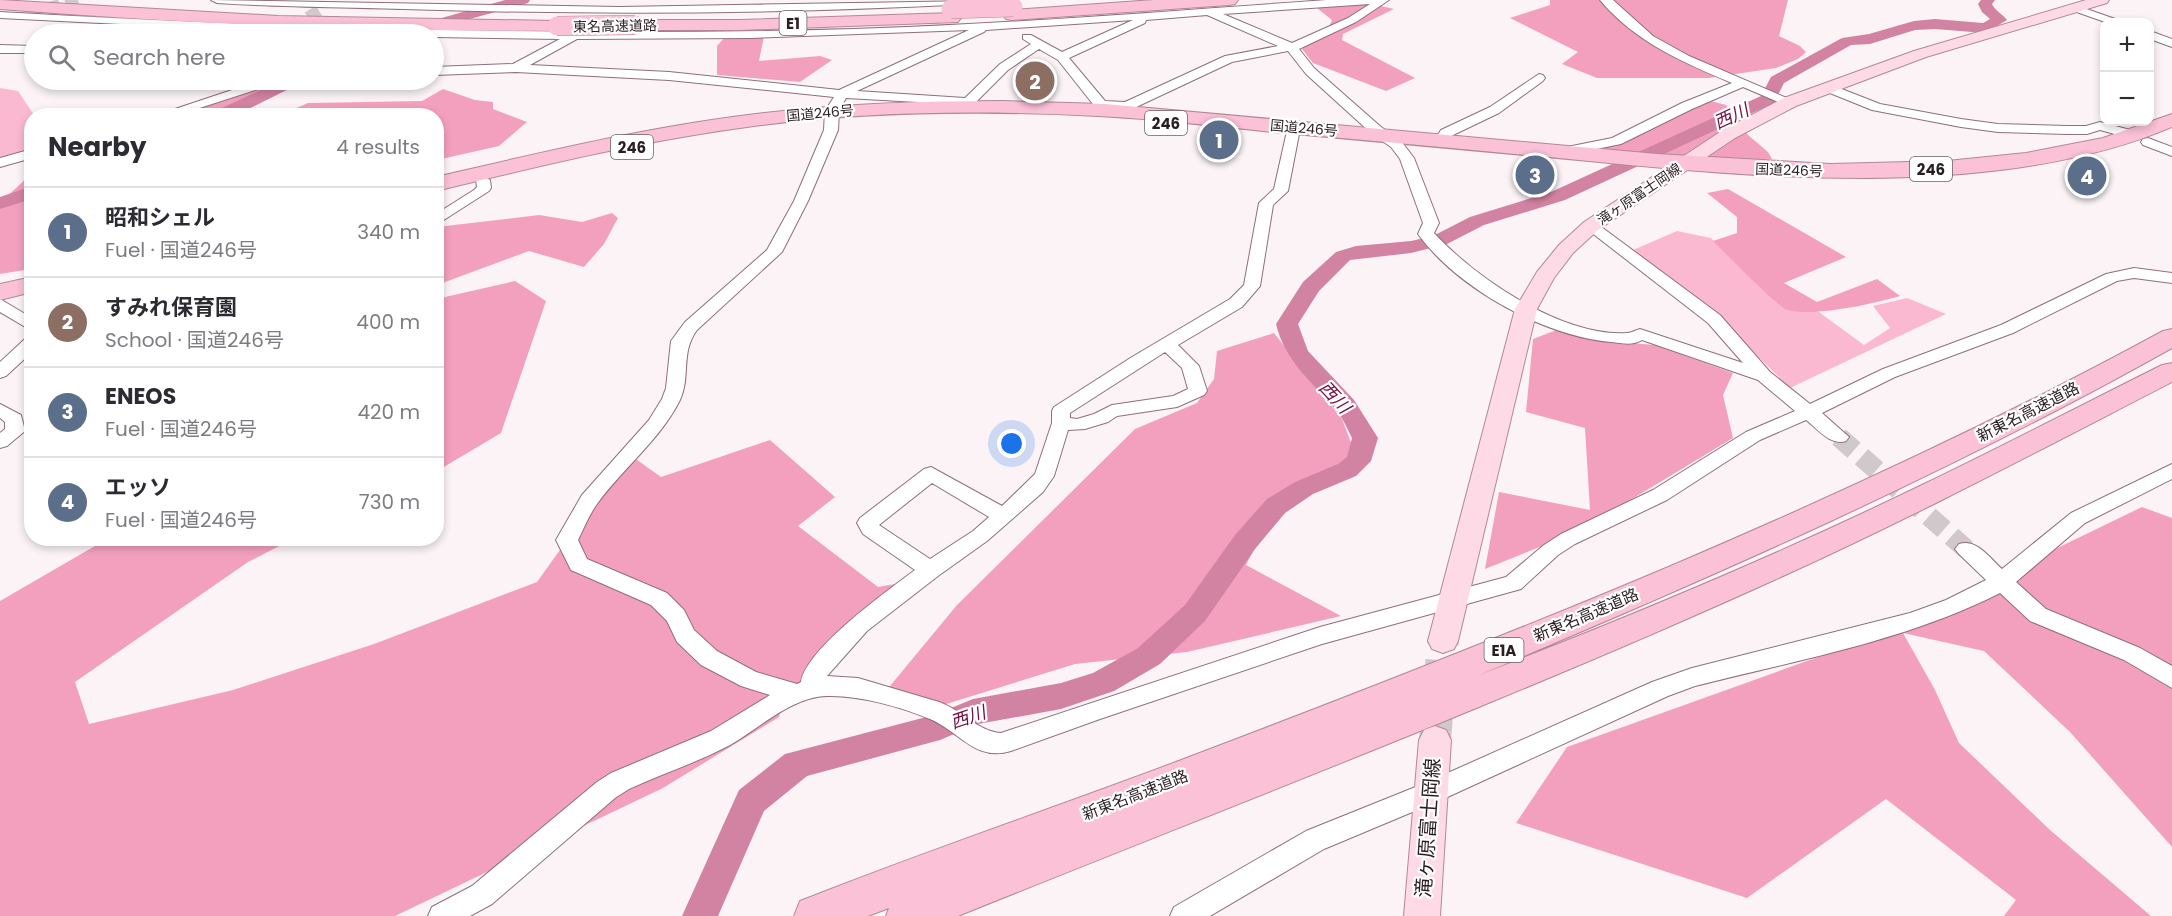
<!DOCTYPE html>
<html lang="en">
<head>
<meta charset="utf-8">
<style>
	body { margin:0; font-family:Poppins,"Noto Sans JP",sans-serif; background:#f7f7f7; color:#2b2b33 }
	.controls { position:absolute; right:18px; top:18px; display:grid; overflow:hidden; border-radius:12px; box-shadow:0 3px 9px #0003 }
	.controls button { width:54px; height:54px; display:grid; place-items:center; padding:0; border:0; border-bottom:2px solid #e1e1e2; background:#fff; color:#2b2b33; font:30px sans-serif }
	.you { position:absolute; left:1012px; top:444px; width:21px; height:21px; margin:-15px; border:4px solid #fff; border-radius:50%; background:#1a73e8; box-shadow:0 0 0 9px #1a73e833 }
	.badge { display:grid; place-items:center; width:39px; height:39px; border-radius:50%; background:#2563eb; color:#fff; font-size:20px; font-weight:700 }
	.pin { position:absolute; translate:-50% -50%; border:3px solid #fff; box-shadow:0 2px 6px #0006 }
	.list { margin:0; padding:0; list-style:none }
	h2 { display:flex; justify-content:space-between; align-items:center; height:78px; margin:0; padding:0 24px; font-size:26px }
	h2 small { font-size:20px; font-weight:400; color:#7c7c81 }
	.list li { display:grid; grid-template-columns:39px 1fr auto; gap:18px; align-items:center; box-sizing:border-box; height:90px; padding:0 24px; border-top:2px solid #e1e1e2 }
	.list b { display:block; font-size:22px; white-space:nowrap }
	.list p { margin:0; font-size:20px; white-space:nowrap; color:#7c7c81 }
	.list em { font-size:20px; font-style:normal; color:#7c7c81 }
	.icon { flex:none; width:33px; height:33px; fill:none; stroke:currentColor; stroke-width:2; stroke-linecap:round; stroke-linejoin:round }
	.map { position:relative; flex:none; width:2172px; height:916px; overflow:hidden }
	.search { position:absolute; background:#fff; box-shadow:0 3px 9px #0003; left:24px; top:24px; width:420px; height:66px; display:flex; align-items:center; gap:15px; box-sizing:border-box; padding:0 21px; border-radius:33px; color:#7c7c81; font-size:22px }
	.panel { position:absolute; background:#fff; box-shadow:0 3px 9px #0003; left:24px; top:108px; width:420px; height:438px; border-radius:24px }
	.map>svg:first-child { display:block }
</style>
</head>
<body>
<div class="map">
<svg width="2172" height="916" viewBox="0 0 2172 916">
	<rect width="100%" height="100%" fill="#fbf3f6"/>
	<path fill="#fbb9d1" d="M0,88L18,91L34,115L32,116L31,153L0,163Z
		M1677,231L1711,238L1782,307H1812L1864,345L1890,328L1873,306L1907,298L1946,314L1790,388L1719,318L1626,253Z"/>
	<path fill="#f3a0bf" d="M1550,0H1788L1779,36L1800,46L1806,52L1798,59L1776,68L1709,78H1597L1562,64L1578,52L1510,18L1550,5Z
		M1368,3L1394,9L1343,34L1342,40L1415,78L1386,91L1313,63L1302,49L1328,29L1332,20L1317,8Z
		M726,36H764L759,61L820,56L832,60L800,82L717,75V46Z
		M262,87L266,91L211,115L169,116Z
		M443,89L475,100L493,102V109L527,122L499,146L437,160L436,116L229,115L285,113L308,103L422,101Z
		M1699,98L1726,105L1748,135L1768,152L1772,159L1732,163L1604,149Z
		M31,174V269L0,274V203Z
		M1728,189L1846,257L1784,283L1817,302L1877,279L1900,296C1873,304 1814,317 1787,310C1778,307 1723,251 1713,241L1737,233V217L1707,193Z
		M612,213L618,218L604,244L584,267L529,251L437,285V227L539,215L582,222Z
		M515,281L546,301L501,433L437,471V302L445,297Z
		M1559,329L1595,340L1655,345L1733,373L1723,395L1733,438L1579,531L1485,569L1499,492L1590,510L1585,428L1526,412L1533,339Z
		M1274,333L1342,419L1358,461L1276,506L1246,565L1341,616L1187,652L1075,664L940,706L885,692L957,605L1135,429L1197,403L1214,379L1217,351Z
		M770,440L835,497L798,526L878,587L917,580C884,608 788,678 779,717L663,788L395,916H0V601L107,539H293L248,562L75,682L89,724L233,690L374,644L537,582L567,540L633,457L661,477Z
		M2142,507L2172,518V847L2070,732L1984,651L1903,633L1935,690L1959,743L2050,830L2151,916H2004L2016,900L1886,799L1747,898L1516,823L1567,747L1871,638Z"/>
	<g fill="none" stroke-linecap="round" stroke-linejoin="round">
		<path fill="#d383a2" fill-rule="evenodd" d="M505,0H530L528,3L415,34H393L396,31Z
			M1981,0H1995L1992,4C1995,11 2003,14 2007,20L1985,33L1935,29L1915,30L1870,44L1851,45L1784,83L1774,103L1565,200L1484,225L1447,244L1411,253L1350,260L1319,291L1298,324L1308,351L1354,400L1378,438L1371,461L1356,476L1313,494L1285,513L1255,549L1205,621L1160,664L1114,691L1061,709L978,724L940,740L807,776L764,811L718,916H682L739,790L785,754L934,715L973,699L1061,683L1093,673L1138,648L1185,605L1235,535L1267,499L1295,482L1338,464L1347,457L1352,438C1347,428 1343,418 1335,409C1311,381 1285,361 1276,324L1303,282L1336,252L1356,246L1411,241L1433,236L1470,217L1551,192L1761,96L1771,77L1842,38L1869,34L1914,21L1935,19L1983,23L1990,19L1982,12L1978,4Z
			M283,80H303L301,83L234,116H211L213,112Z
			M32,186V199L0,209V197Z"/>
		<path stroke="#d1c8cc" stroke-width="13" stroke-dasharray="13 6" stroke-linecap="butt" d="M1179,0L1205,11
			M29,14L80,0
			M292,28L323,9"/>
		<path stroke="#d1c8cc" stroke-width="20" stroke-dasharray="20 10" stroke-linecap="butt" d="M1839,437L1966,549"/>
		<path stroke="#d1c8cc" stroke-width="32" stroke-dasharray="32 16" stroke-linecap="butt" d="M1435,740L1443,641"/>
		<g stroke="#8f6f7b" stroke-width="2">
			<path id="minor" d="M211,0L619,7L976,1L970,4C781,14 592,15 403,9C341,7 279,7 217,3Z
				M1327,0H1389L1356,22L1299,49L1314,68L1381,127L1401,141L1414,158L1439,223L1434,233C1477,279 1562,337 1627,333C1631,333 1636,330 1640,329L1743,363L1708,323L1583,226L1586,223H1596L1720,315L1770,372L1810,404L1883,369L2001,325L2106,274L2134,268L2172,273V283L2134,278L2117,281L2013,333L1895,377L1822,413L1849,437L1846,441C1830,446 1818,429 1806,420L1760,440L1667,500L1575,544L1558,555L1521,589L1322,644L1100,719L1011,751C975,762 959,731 930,719C901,707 859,695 827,696C791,697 760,728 730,745C698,762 662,774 629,789L615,798L492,904L470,916H428L432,907L472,886L597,782L611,773L711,731L770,695L741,686L701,665L677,642L667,621L651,605L571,570L556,540L582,495L649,420L662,399L666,388L671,341L685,322L767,250L794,201L824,130L825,111L834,97L669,80L516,72L434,75V67L513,64L560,39L434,37V34H321L0,18V12C284,28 569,37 854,29C1012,24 1169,11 1327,0ZM1370,4L1348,18L1292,43L1223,14ZM1207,15L1278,46L1225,56L1125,102L1105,101L1069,58L1145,23L1146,20ZM1133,20L1062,52L1031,35H1023V39L1031,44L1000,64L965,98L857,91L984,32L986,30ZM969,30L839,90L669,72L530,65L577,39L750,38ZM1039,49L1058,60L1100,113H1110L1111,109H1132L1232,62L1288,51L1306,74L1371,133L1391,147L1400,159L1423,223L1418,234C1458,289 1544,336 1611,342C1621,343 1633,346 1642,340L1758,380L1795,411L1746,432L1653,490L1561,534L1544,545L1506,577L1320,627L1001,733C977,731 962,710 939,702L858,678L827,676L867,631L938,576L987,541L1043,492L1054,476L1068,430L1085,429L1108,422L1117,416L1177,407L1204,395L1207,391L1199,366L1178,345L1242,307L1260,286L1273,205L1288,191L1299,134L1297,131H1287L1274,189L1259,203L1244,285L1230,299L1132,357L1054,407L1052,411V423L1035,474L1002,506L931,467L924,469L860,518L857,523L863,534L915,570C887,591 806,649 801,682L797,684L756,672L717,651L694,630L684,610L667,593L587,559L578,540C584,528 589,515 597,504C623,468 660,440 680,400C691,376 680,353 697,330L782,252L808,201L838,130L839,111L846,98L973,105L1008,70ZM1165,352L1182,368L1188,389L1173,396L1112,405L1094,414L1077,419L1070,418V413ZM932,483L989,517L973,531L930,559L879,525Z
				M1600,0H1613L1653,36L1689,56L1796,102L1790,106L1785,105L1743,87L1692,109L1621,144L1562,156L1557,155L1555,152L1557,149L1612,138L1682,103L1732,83C1684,63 1635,42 1600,0Z
				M2075,5L2118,20L2120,22H2105L2071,10V6Z
				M2150,31L2172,39V47L2150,39Z
				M0,45L34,46V53H0Z
				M1539,74L1543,75L1545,78L1543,81L1499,113L1451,136L1446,144H1436L1434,141L1441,130L1490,107Z
				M202,80H337L331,84L258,89L175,116H154L241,87L208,84Z
				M1829,84L1880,104L1961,119L1998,124L2067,126H2086L2100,122L2138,132L2140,135L2133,139L2100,130L2087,134H2067L1998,132L1961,127L1872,110L1825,91L1823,88L1825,85Z
				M2148,138L2172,147V156L2143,145L2141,142L2143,139Z
				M32,149V158L0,167V158Z
				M483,176L490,180L491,188L489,191L436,225V214L474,190L477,187L476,180Z
				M0,299L32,318V331L0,312Z
				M32,337V352L6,376L0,378V362L26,338Z
				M0,404L21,415L25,431L7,446L0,448V433L5,429V422L0,418Z
				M2172,464V479L2085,523L2016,582L2046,609L2140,648L2172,666V688L2124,660L2030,621L2000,593C1905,641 1798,660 1695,686L1668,696L1441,800L1324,849L1210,916H1170L1174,907L1306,831L1423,784L1652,682L1692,668L1910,613L1946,600L1986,580L1959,554L1955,549L1959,544C1976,538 1990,558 2002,569L2071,513Z"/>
		</g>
		<g stroke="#b28897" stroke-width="2">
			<path id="major" d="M2086,0H2109L2107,3L1926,57L1796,106L1735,138L1598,230L1573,253L1554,278L1537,309L1458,641L1454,649L1443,653L1432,649L1428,641L1515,309L1537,272L1559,245L1584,222L1723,130L1784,98L1914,51Z
				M1435,726L1446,730L1451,740L1440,916H1404L1419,740L1424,730Z"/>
		</g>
		<g stroke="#b28897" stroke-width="2">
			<path id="highway" d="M0,0L278,16L557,21L563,22L566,26L563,30L557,31C371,31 185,24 0,9Z
				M1154,0H1238L1235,4L1229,5L1012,20L1006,19L1003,15L1006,11L1012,10Z
				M952,13L958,14L961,18L958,22L740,30H635L629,29L626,25L629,21L635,20H740Z
				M1003,101L1105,104L1657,154L1831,164L1947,161L2026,153L2103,138L2172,114V127C2002,199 1769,179 1589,161C1484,151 1379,141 1273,132C1215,126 1157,119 1098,116C981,110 863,111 747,127C642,141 539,166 436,191V177C540,153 643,128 748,115C833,104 918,101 1003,101Z
				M32,277V292L0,300V284Z
				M2172,329V348C1949,473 1715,576 1479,675C1629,617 1778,555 1922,485C2003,446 2082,405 2162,365L2172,363V382C2040,450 1908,520 1772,581C1505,702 1230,806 958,916H886L889,908L868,916H794L800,901C924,852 1051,809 1176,762C1511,635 1847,503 2163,331Z"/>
		</g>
		<use href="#minor" fill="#fff" fill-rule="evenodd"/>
		<use href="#major" fill="#fddae6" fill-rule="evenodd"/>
		<use href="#highway" fill="#fbc1d6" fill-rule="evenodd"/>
		<g stroke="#b28897" stroke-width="20" stroke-linecap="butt">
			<path id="highway-bridge" d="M951,9L1013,7
				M557,26L635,25"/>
		</g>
		<use href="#highway-bridge" stroke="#fbc1d6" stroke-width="19"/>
	</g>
	<g text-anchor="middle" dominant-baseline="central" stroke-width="4.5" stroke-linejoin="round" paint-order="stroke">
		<g font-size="14" fill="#2a1e22" stroke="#fff">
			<text transform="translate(615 26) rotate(-1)">東名高速道路</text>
			<text transform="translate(820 113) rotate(-5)">国道246号</text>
			<text transform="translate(1304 128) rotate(5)">国道246号</text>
			<text transform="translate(1789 170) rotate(2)">国道246号</text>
			<text transform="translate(1639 194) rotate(-34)">滝ヶ原富士岡線</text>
		</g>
		<g fill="#fff" stroke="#6a6264" stroke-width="1.5">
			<rect x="779.5" y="11" width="27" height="24" rx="4.5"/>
			<rect x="1145" y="111" width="42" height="24" rx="4.5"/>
			<rect x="611" y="135" width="42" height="24" rx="4.5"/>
			<rect x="1910" y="157" width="42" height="24" rx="4.5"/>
			<rect x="1484.5" y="638" width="39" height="24" rx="4.5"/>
		</g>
		<g font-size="15" font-weight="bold" fill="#2a1e22">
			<text x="793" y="23">E1</text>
			<text x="1166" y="123">246</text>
			<text x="632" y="147">246</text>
			<text x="1931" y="169">246</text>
			<text x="1504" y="650">E1A</text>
		</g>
		<g font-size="16" fill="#2a1e22" stroke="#fff">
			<text transform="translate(2028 412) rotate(-27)">新東名高速道路</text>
			<text transform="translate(1586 615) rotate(-23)">新東名高速道路</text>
			<text transform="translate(1135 795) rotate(-21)">新東名高速道路</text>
		</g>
		<g font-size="18" font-style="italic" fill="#701041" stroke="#fff">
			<text transform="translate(1731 116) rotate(-25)">西川</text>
			<text transform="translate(1335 397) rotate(47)">西川</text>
			<text transform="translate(968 717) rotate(-19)">西川</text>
		</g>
		<g font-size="20" fill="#2a1e22" stroke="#fff">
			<text transform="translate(1428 828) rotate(-86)">滝ヶ原富士岡線</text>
		</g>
	</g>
</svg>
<div class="controls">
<button>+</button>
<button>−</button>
</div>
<div class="you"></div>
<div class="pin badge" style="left:1219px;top:140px;background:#5c6f8a">1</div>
<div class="pin badge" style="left:1035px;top:81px;background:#8d6e63">2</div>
<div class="pin badge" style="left:1535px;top:175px;background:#5c6f8a">3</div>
<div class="pin badge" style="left:2087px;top:176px;background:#5c6f8a">4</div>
<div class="search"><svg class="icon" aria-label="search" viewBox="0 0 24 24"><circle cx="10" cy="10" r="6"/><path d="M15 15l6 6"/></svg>Search here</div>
<section class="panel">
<h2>Nearby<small>4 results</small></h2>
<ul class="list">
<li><span class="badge" style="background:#5c6f8a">1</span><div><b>昭和シェル</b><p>Fuel · 国道246号</p></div><em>340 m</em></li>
<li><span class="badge" style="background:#8d6e63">2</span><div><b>すみれ保育園</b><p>School · 国道246号</p></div><em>400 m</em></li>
<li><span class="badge" style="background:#5c6f8a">3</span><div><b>ENEOS</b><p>Fuel · 国道246号</p></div><em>420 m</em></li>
<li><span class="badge" style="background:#5c6f8a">4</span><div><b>エッソ</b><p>Fuel · 国道246号</p></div><em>730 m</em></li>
</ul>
</section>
</div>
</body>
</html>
